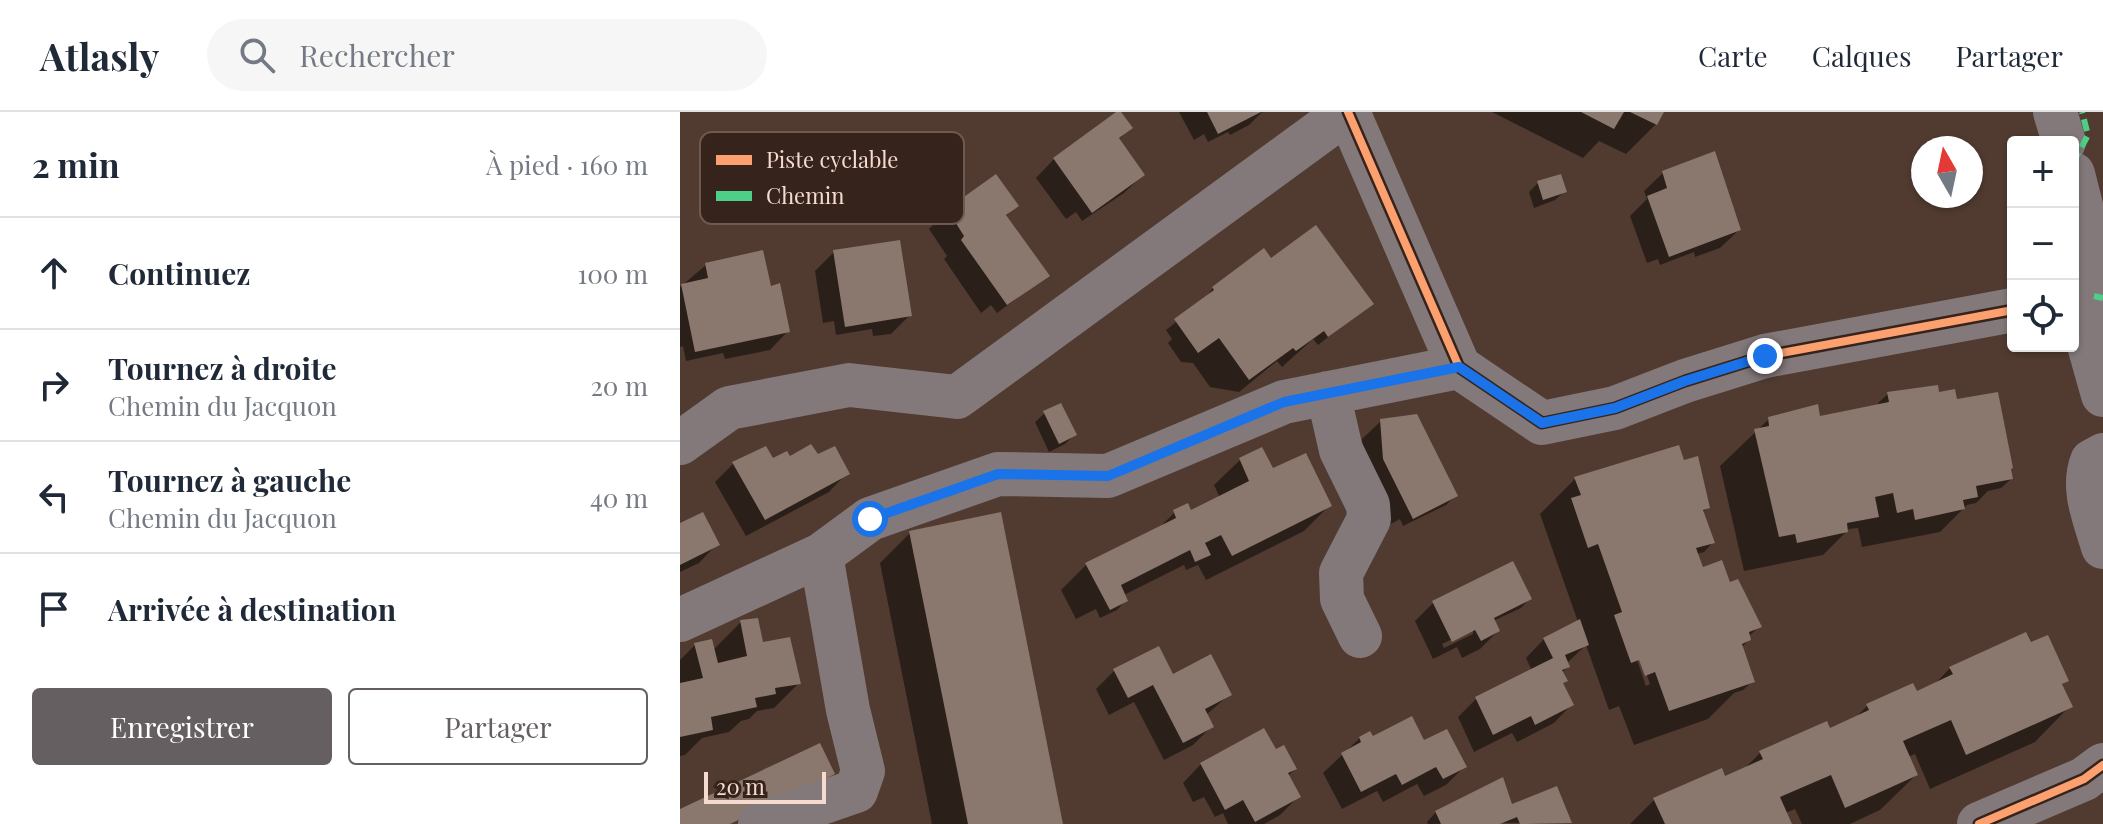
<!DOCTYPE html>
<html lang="fr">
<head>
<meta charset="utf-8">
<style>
	body { margin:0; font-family:"Playfair Display",serif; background:#f6f6f7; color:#1f2937 }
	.controls { position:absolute; right:24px; top:24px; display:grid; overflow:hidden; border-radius:8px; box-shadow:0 2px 6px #0004 }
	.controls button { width:72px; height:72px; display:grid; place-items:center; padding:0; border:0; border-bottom:2px solid #e0e1e3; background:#fff; color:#1f2937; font:40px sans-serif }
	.compass { position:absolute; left:1231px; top:24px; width:72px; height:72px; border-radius:50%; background:#fff; box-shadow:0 2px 6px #0004; rotate:351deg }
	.scale { position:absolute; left:24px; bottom:20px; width:122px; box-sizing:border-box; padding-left:8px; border:4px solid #f4dacf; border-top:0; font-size:22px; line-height:28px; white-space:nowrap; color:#f4dacf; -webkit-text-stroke:6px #36231b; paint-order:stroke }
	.stop { position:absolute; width:24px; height:24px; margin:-18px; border:6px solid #1a73e8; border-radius:50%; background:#fff }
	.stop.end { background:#1a73e8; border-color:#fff; box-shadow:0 2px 8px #0008 }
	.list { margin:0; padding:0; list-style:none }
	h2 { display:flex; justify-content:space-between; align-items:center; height:104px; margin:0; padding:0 32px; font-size:34px }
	h2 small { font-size:26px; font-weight:400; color:#747a83 }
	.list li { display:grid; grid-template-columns:52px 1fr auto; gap:24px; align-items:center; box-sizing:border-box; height:112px; padding:0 32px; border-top:2px solid #e0e1e3 }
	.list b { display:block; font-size:30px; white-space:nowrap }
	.list p { margin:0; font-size:26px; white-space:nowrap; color:#747a83 }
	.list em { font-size:26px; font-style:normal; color:#747a83 }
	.actions { display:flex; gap:16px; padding:24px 32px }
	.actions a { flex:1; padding:18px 0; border:2px solid #655f62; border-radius:8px; text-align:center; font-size:28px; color:#655f62 }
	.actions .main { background:#655f62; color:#fff }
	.icon { flex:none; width:44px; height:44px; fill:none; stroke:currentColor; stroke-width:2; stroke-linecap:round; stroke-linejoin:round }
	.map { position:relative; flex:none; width:1423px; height:712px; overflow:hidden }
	header { display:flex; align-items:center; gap:48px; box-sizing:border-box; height:112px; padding:0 40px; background:#fff; border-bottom:2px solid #e0e1e3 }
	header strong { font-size:38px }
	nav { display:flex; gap:44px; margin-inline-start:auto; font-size:28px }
	.search { width:560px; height:72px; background:#f6f6f7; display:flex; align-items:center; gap:20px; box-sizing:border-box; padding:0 28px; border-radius:44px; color:#747a83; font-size:30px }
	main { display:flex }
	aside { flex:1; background:#fff }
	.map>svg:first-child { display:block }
</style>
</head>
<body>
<header>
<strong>Atlasly</strong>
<div class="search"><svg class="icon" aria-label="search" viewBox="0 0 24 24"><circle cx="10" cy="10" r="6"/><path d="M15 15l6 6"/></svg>Rechercher</div>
<nav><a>Carte</a><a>Calques</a><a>Partager</a></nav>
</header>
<main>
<aside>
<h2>2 min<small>À pied · 160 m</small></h2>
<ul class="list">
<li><svg class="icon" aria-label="ahead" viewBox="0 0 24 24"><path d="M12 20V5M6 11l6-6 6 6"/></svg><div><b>Continuez</b></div><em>100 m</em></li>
<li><svg class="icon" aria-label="right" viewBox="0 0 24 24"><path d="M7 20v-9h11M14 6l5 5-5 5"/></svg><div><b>Tournez à droite</b><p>Chemin du Jacquon</p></div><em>20 m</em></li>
<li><svg class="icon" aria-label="left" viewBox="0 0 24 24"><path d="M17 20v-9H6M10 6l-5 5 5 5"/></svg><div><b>Tournez à gauche</b><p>Chemin du Jacquon</p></div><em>40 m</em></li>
<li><svg class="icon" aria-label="arrive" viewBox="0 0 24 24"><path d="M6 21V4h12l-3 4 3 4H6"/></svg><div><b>Arrivée à destination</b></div></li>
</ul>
<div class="actions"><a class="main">Enregistrer</a><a>Partager</a></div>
</aside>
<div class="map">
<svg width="1423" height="712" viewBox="0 0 1423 712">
	<rect width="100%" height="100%" fill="#513b30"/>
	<path fill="#0007" fill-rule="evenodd" d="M499,0H582L569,13L550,23L548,20L528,30L524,22L514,28Z
		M812,0H982L976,12L946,42L919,29L903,46Z
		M451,16L438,28L463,63L444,81L402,109L396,100L386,107L356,66L374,47Z
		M983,61L1059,118L1040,136L1015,145L1014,140L980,153L978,147L967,151L950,104L967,87L964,79Z
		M316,64L337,93L325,105L367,164L317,201L311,193L301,201L264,147L267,144L249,117L268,98Z
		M858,71L885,79L875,88L854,96L849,80Z
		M154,140L230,203L211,222L193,224L192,217L156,223L154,209L143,211L135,159Z
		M591,149L691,192L638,233L633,227L602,255L597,249L559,280L530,275L513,251L501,250L488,231L492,227L486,218L525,187L533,176Z
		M26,153L89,176L108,219L90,238L45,247L43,241L6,249L3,234L0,235V175Z
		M1208,282H1257L1276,290L1331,367L1321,376L1308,379L1296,391L1287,393L1260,420L1182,435L1178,416L1169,417L1143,443L1064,459L1040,354L1089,307H1134L1199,294L1198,291Z
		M365,301L394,323L385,332L369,340L355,310Z
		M701,309L775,384L766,393L723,414L720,407L709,413L686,366L682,327Z
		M581,338L593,358L649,394L624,419L526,468L518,453L506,458L504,453L444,483L446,488L437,498L420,506L416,497L396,507L381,478L406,453L478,417L495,400L510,401L540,386L534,373L560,348Z
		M137,345L167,361L149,380L66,424L35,370L53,352Z
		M895,367L1028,395L1022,401L1033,430L1024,440L1016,442L1022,457L1049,474L1080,514L1068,525L1069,528L1062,535L1073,569L1063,578L1054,581L1028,607L954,633L939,594L929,598L906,533L886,552L888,555L881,561V572L892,592L874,611L837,630L832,621L794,640L778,605L796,587L852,559L846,546L864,527L898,510L860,402ZM960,544L970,572L966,574L957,548Z
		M0,414L37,432L19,451L0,460Z
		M230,421L381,712H252L200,451Z
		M850,486L841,496L813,509L818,519L800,537L782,546L777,535L753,547L735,509L753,491ZM793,517V522L764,536L762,532Z
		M61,510L119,571L94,596L77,599L69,607L61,609L49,620L22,626L5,643L0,644V548L15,533L33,538Z
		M1350,533L1386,568L1381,574L1390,594L1355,630L1250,677L1235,642L1228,645L1236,663L1200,698L1170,712H1122L1115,697L1105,701L1110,712H950L974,688L1044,666L1063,658L1080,641L1149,619L1173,608L1187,594L1236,582L1253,574L1270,556Z
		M478,537L493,565L549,583L526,603L532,614L513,633L484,648L454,590L429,603L416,577L434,559Z
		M680,626L684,630L784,655L766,673L744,684L737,672L703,690L697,679L662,697L643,661Z
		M595,641L615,657L608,664L619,684L600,703L584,712H548L543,701L535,705L524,685L513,690L503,671L521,652Z
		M831,694L889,710L748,712L747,710L756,700Z"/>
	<path fill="#8a776e" d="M436,0H441L453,16L439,26L465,63L412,101L373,46Z
		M527,0H581L538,22Z
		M901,0H944L934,17Z
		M950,0H984L977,13Z
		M1035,39L1061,118L989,145L967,84L987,76L982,59Z
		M316,62L339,94L326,103L370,164L327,193L281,128L284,124L267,97Z
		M881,62L887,80L863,88L857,69Z
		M636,113L694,192L648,225L644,219L616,239L613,236L569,268L539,226L518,241L494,207L534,178L532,175L584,136L591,146Z
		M220,128L232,204L165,215L153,138Z
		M83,138L91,174L100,171L110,220L15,240L1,172L28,166L25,151Z
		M1258,273L1259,280L1275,277L1277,287L1318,280L1333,356L1331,357L1333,367L1296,374L1298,385L1283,388L1285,397L1235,408L1233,397L1217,401L1213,381L1195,385L1199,405L1167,411L1168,420L1117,431L1115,422L1099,425L1074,317L1089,314L1088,305L1138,292L1140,304L1209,290L1207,280Z
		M381,291L397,323L379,332L363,299Z
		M737,302L778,384L733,407L703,347L700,307Z
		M131,332L138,342L155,334L170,362L85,408L52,350L86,334L93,346L107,339L110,344Z
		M999,333L1004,348L1018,344L1030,396L1023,398L1035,431L1016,436L1023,455L1042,448L1050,470L1058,467L1082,515L1069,520L1071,528L1062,532L1075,570L989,599L975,560L965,564L959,548L951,551L934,503L942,500L918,432L908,436L891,386L901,383L894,365Z
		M582,335L593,356L626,341L652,394L552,444L541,423L525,431L531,443L515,450L510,438L441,473L448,489L430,498L405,451L496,406L493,398L508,391L511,398L569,369L559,346Z
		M23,400L40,433L0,453V411Z
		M321,400L383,712H288L229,419Z
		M833,449L852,487L814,506L820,519L801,529L795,518L772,530L752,489Z
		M78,506L83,530L110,525L121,572L95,576L96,582L75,586L77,595L31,605L33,618L0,625V571L23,566L14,531L32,527L38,551L67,544L60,508Z
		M900,507L909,533L885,543L890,555L882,558L888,569L883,571L894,593L855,613L851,604L813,623L795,585L873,546L863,526Z
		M1346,520L1351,530L1368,523L1389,569L1382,572L1393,595L1286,643L1271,608L1223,629L1238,663L1165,696L1151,663L1100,685L1112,712H985L973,686L1042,656L1045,664L1083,647L1079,639L1147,609L1150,616L1189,598L1186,592L1233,571L1237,579L1273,562L1269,555Z
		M479,534L493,562L531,542L552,583L525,597L534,615L503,631L473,573L448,586L433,557Z
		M732,604L744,628L767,617L787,655L763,667L756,655L722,673L716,662L681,680L661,641L681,630L679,625L690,619L693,624Z
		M584,616L596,637L604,633L617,657L608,661L621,685L575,710L563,688L545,698L520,651Z
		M140,631L155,662L50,712H0V697Z
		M823,665L832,692L877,674L892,711L840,712L837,705L820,712H761L755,699Z"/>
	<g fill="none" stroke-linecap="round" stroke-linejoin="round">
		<path stroke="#83797b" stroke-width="44" d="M668,0L779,255L862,311L935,296L1005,269L1085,244L1333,198
			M1375,0L1384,30
			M1393,62L1414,145V184
			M1396,187L1423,283
			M648,281L661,338L688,393L689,407L661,461L662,487L680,524
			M0,331L49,296L169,273L277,285L667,0
			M1423,343L1412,349C1401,377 1415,407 1423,435
			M0,508L141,443L190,407L318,362L428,364L604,290L779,255
			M80,712L176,679L183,659L168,598L141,443
			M1299,712L1404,667L1423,653"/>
		<path stroke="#4dcf88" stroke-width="6" stroke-dasharray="12 6" stroke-linecap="butt" d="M1393,51L1408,23L1402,0
			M1414,184L1423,186"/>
		<g stroke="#36231b" stroke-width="13">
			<path id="cycleway" d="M668,0L779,255L862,311L935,296L1005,269L1085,244L1333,198
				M1299,712L1404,667L1423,653"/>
		</g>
		<use href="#cycleway" stroke="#fca06f" stroke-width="8"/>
	</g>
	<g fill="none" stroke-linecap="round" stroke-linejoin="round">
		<path stroke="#1a73e8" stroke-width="10" d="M190,407L318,362L428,364L604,290L779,255L862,311L935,296L1005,269L1085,244"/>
	</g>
	<rect x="20" y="20" width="264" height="92" rx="12" fill="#36231b" stroke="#6f5a51" stroke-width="2"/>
	<rect x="36" y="43" width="36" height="10" fill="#fca06f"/>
	<rect x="36" y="79" width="36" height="10" fill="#4dcf88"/>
	<g font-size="22" fill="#f4dacf">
		<text x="86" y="56">Piste cyclable</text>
		<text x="86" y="92">Chemin</text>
	</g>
</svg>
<div class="controls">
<button>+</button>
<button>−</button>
<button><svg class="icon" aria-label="locate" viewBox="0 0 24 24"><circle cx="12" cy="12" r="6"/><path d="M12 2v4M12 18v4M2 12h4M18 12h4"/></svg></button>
</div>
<svg class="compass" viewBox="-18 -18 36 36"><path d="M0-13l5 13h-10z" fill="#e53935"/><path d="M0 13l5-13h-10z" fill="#747a83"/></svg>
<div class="scale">20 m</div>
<div class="stop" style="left:190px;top:407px"></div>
<div class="stop end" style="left:1085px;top:244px"></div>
</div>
</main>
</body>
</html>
